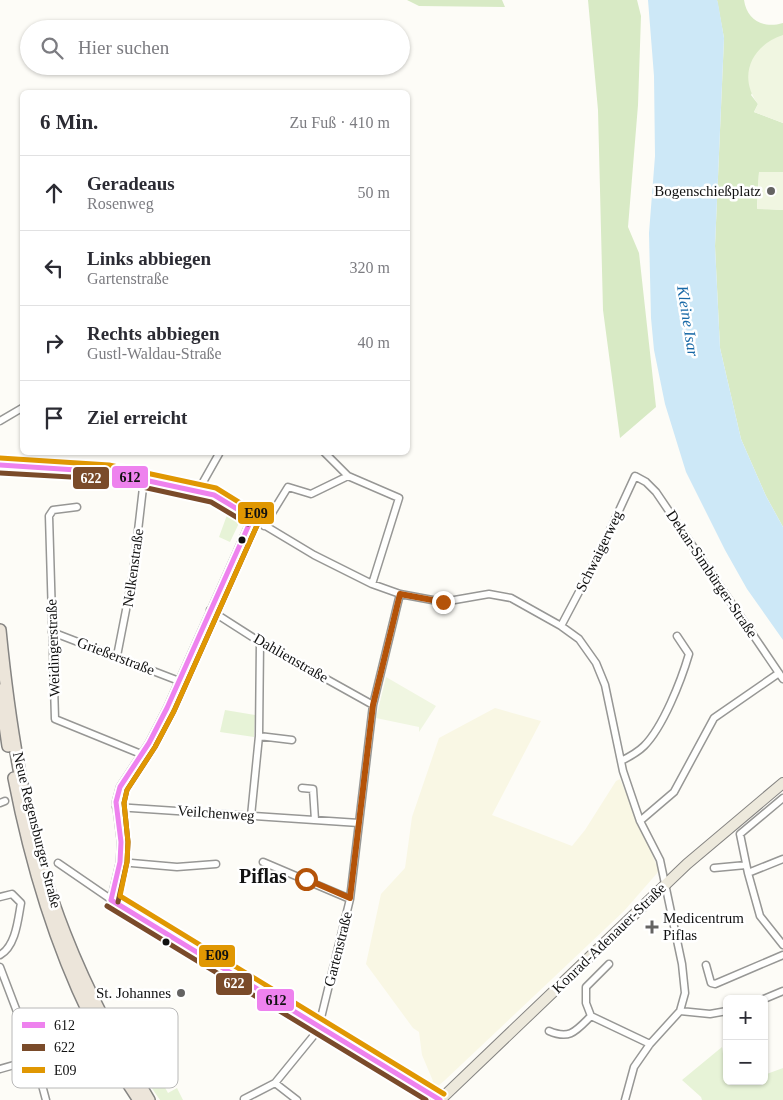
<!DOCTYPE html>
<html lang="de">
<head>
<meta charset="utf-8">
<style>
	body { margin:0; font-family:"Times New Roman",serif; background:#f7f7f7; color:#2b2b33 }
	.controls { position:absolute; right:15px; bottom:15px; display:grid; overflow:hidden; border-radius:8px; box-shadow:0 1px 4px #0004 }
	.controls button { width:45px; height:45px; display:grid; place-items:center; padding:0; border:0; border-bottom:1px solid #e1e1e2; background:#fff; color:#2b2b33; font:25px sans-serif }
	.stop { position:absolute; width:15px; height:15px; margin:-11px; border:4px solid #b45309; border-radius:50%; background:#fff }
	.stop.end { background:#b45309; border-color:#fff; box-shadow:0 1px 5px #0008 }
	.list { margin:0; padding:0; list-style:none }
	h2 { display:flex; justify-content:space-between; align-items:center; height:65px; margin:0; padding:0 20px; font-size:21px }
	h2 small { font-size:16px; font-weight:400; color:#7c7c81 }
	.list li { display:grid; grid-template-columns:32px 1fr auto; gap:15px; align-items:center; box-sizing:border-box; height:75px; padding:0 20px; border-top:1px solid #e1e1e2 }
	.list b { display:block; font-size:19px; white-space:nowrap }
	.list p { margin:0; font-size:16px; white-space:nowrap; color:#7c7c81 }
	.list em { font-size:16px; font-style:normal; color:#7c7c81 }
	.icon { flex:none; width:28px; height:28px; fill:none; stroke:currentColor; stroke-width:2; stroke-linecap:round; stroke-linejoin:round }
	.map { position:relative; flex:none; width:783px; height:1100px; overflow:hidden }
	.search { position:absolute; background:#fff; box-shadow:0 1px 4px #0004; left:20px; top:20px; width:390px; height:55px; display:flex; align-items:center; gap:12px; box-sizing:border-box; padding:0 18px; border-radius:28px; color:#7c7c81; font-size:19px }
	.panel { position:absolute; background:#fff; box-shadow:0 1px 4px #0004; left:20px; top:90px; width:390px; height:365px; border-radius:8px }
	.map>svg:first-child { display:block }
</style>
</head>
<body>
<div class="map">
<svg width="783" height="1100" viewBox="0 0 783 1100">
	<rect width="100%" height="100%" fill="#fdfcf7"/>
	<path fill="#f9f7e4" d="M495,708L541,721L492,815L572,846L585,830L616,781L620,779L659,871L624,911L444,1081L438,1086L428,1087L433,1081L422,1055L419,1032L413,1028L366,964L381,894L405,868L412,817L439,738Z"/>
	<path fill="#e7f3d7" d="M227,515L240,521L230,542L219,537Z
		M225,710L255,715L254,737L220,732Z
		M165,1032L149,1042L152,1047L145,1051L168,1093L177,1088L183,1100H160L121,1043Z
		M722,1047L727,1081L734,1085L746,1081H764V1075L783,1068V1100H702L701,1097L682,1080Z"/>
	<path fill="#d8eac5" d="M407,0H502L505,7L419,6Z
		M588,0H637L641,16L638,105L628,227L639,253L656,407L620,438L603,310L598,110Z
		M717,0H744C747,20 763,29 783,23V35L751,95L758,104L754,112L783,123V172H759L757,208L783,210V527L766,496L741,439L720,348L715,246L724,38Z"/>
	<path fill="#f0f6e1" d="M783,35V123L754,112L758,104C737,76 752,45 783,35Z
		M759,172H783V210L757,209Z
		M386,677L436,706L419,732V727L376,718Z"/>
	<path fill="#cde8f7" d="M648,0H717L718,3L724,38L715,246L720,348L741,439L766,496L783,527V640L747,589L725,550L686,472L665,404L654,350L651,318L649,233L655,156L654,76Z"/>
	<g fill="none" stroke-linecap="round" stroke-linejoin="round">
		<g stroke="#979795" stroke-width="9">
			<path id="minor" d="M0,421L22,408
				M0,465L107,472L214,495L314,555L372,584L400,594L443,602L489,594L511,598L561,626L579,639L596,663L605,685L623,771L640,821L660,860L682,964L685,993L680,1011
				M348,476L399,498L372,584
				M198,491L220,452
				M77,507L53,510L49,516L55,719L141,754
				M264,526L288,487L311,494L348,476L324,452
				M210,610L260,642L373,705
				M561,626L599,554L635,476L646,482L656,492L783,679
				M52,632L179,681
				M117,656L133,574L144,479
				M259,736L292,740
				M621,761C629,757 637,753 644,746C663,727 681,681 689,654L677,636
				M302,788L313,789L315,820
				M783,798L740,834L748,873L783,859
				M0,803L5,801
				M116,807L359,823
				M251,816L259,736L260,642
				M640,821L674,792L714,718L779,673
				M120,862L177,867L216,864
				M263,862L350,899
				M58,863L125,909L440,1100
				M714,868L746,865
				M748,873L760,916L783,945
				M0,897L12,894L21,903C18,919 16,946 0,955
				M111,900L120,862L121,842L116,802L120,787L149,743L167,708L252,518
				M609,964L586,987V1003L591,1016L650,1044
				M706,965L711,983L715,984L783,955
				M0,967L35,1059L46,1100
				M764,999L783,991
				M549,1031C570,1040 576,1031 591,1016
				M0,1069L35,1059
				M275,1083L297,1100
				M244,1099L275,1083L315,1034L319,1026L350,899L373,705L400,594
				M625,1100L634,1067L650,1044L680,1011L710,1014L727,1011"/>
		</g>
		<g stroke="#858482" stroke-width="12">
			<path id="primary" d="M440,1100L687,864L783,783"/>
		</g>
		<g stroke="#858482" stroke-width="14">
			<path id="trunk" d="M0,630C10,732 27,839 65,934C88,993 117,1047 149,1100
				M0,690L8,746
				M14,778C36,891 73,1005 139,1100"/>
		</g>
		<use href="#minor" stroke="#fffffe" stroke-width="6"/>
		<use href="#primary" stroke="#ede9dc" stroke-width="10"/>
		<use href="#trunk" stroke="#ece5da" stroke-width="11"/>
		<g stroke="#fff" stroke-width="9">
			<path id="bus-1" d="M0,465L107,472L214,495L252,518
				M111,900L120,862L121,842L116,802L120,787L149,743L167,708L252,518
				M111,900L440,1100"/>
		</g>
		<g stroke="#fff" stroke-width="9">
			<path id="bus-2" d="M0,473L106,479L211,502L248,524
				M118,902L127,862L128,842L124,803L127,790L155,747L174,711L259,521
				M107,906L426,1100"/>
		</g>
		<g stroke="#fff" stroke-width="9">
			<path id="bus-3" d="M0,458L109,465L216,488L258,514L259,521L174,711L155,747L127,790L124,803L128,842L127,862L120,896L444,1094"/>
		</g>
		<use href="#bus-1" stroke="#ee82ee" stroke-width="5"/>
		<use href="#bus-2" stroke="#7a4b2a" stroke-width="5"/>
		<use href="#bus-3" stroke="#e09702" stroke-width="5"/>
	</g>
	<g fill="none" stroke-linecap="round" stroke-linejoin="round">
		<path stroke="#b45309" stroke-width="6" d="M306,879L350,898L373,705L400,594L443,602"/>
	</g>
	<g fill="#646362" stroke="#fff" stroke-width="2">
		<circle cx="771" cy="191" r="5"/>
		<path d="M649.5 919.5h5v5h5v5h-5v5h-5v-5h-5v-5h5z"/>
		<circle cx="181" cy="993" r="5"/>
	</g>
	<g fill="#111" stroke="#fff" stroke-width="2">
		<circle cx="242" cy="540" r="4.5"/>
		<circle cx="166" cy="942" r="4.5"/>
	</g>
	<g text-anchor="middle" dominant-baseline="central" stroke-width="5" stroke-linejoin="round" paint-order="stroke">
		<g font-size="15" fill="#111" stroke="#fff" text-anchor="end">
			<text x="761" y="191">Bogenschießplatz</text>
			<text x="663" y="918" text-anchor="start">Medicentrum<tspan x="663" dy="17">Piflas</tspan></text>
			<text x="171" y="993">St. Johannes</text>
		</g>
		<g font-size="15" fill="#111" stroke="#fff">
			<text transform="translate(599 551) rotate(-64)">Schwaigerweg</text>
			<text transform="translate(133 568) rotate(-82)">Nelkenstraße</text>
			<text transform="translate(712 574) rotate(56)">Dekan-Simbürger-Straße</text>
			<text transform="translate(53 648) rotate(-92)">Weidingerstraße</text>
			<text transform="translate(116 656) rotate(21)">Grießerstraße</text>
			<text transform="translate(291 658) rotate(30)">Dahlienstraße</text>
			<text transform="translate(216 813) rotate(4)">Veilchenweg</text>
			<text transform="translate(37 830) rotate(76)">Neue Regensburger Straße</text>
			<text transform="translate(609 938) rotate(-44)">Konrad-Adenauer-Straße</text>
			<text transform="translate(338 949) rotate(-76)">Gartenstraße</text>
		</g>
		<g font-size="16" font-style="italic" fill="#1768a6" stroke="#fff">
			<text transform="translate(688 321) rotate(81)">Kleine Isar</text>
		</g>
		<g font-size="20" font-weight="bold" fill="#111" stroke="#fff">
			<text x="263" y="876">Piflas</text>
		</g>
	</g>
	<rect x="12" y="1008" width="166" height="80" rx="8" fill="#fff" stroke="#b8b8b8" stroke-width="1"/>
	<rect x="22" y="1022" width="23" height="6" fill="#ee82ee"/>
	<rect x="22" y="1044" width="23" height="7" fill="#7a4b2a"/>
	<rect x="22" y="1067" width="23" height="6" fill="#e09702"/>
	<g font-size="14" fill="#111">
		<text x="54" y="1030">612</text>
		<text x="54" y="1052">622</text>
		<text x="54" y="1075">E09</text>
	</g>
	<g stroke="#fff" stroke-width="2">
		<rect x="111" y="465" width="38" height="24" rx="5" fill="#ee82ee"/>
		<rect x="72" y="466" width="38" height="24" rx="5" fill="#7a4b2a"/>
		<rect x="237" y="501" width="38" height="24" rx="5" fill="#e09702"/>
		<rect x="198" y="944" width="38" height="24" rx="5" fill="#e09702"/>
		<rect x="215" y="972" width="38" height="24" rx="5" fill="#7a4b2a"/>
		<rect x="256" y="988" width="39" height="24" rx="5" fill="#ee82ee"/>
	</g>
	<g font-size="14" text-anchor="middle" font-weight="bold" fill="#fff">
		<text x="91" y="483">622</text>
		<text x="234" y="988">622</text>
	</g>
	<g font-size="14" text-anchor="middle" font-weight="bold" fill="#111">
		<text x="130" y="482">612</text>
		<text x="256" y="518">E09</text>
		<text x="217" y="960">E09</text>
		<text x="276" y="1005">612</text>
	</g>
</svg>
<div class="controls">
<button>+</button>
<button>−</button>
</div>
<div class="stop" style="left:306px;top:879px"></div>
<div class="stop end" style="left:443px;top:602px"></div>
<div class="search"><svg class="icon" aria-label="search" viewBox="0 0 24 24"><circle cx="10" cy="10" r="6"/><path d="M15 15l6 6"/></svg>Hier suchen</div>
<section class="panel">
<h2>6 Min.<small>Zu Fuß · 410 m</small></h2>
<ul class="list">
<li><svg class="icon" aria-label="ahead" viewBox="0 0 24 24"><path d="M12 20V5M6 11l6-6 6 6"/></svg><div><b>Geradeaus</b><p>Rosenweg</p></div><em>50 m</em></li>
<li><svg class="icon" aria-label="left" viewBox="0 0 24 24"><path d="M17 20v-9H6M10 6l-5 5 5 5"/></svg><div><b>Links abbiegen</b><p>Gartenstraße</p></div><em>320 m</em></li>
<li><svg class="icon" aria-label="right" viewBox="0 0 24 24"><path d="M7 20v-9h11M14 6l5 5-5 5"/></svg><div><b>Rechts abbiegen</b><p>Gustl-Waldau-Straße</p></div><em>40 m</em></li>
<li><svg class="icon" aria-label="arrive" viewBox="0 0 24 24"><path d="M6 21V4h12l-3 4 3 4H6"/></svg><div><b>Ziel erreicht</b></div></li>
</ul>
</section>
</div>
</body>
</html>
